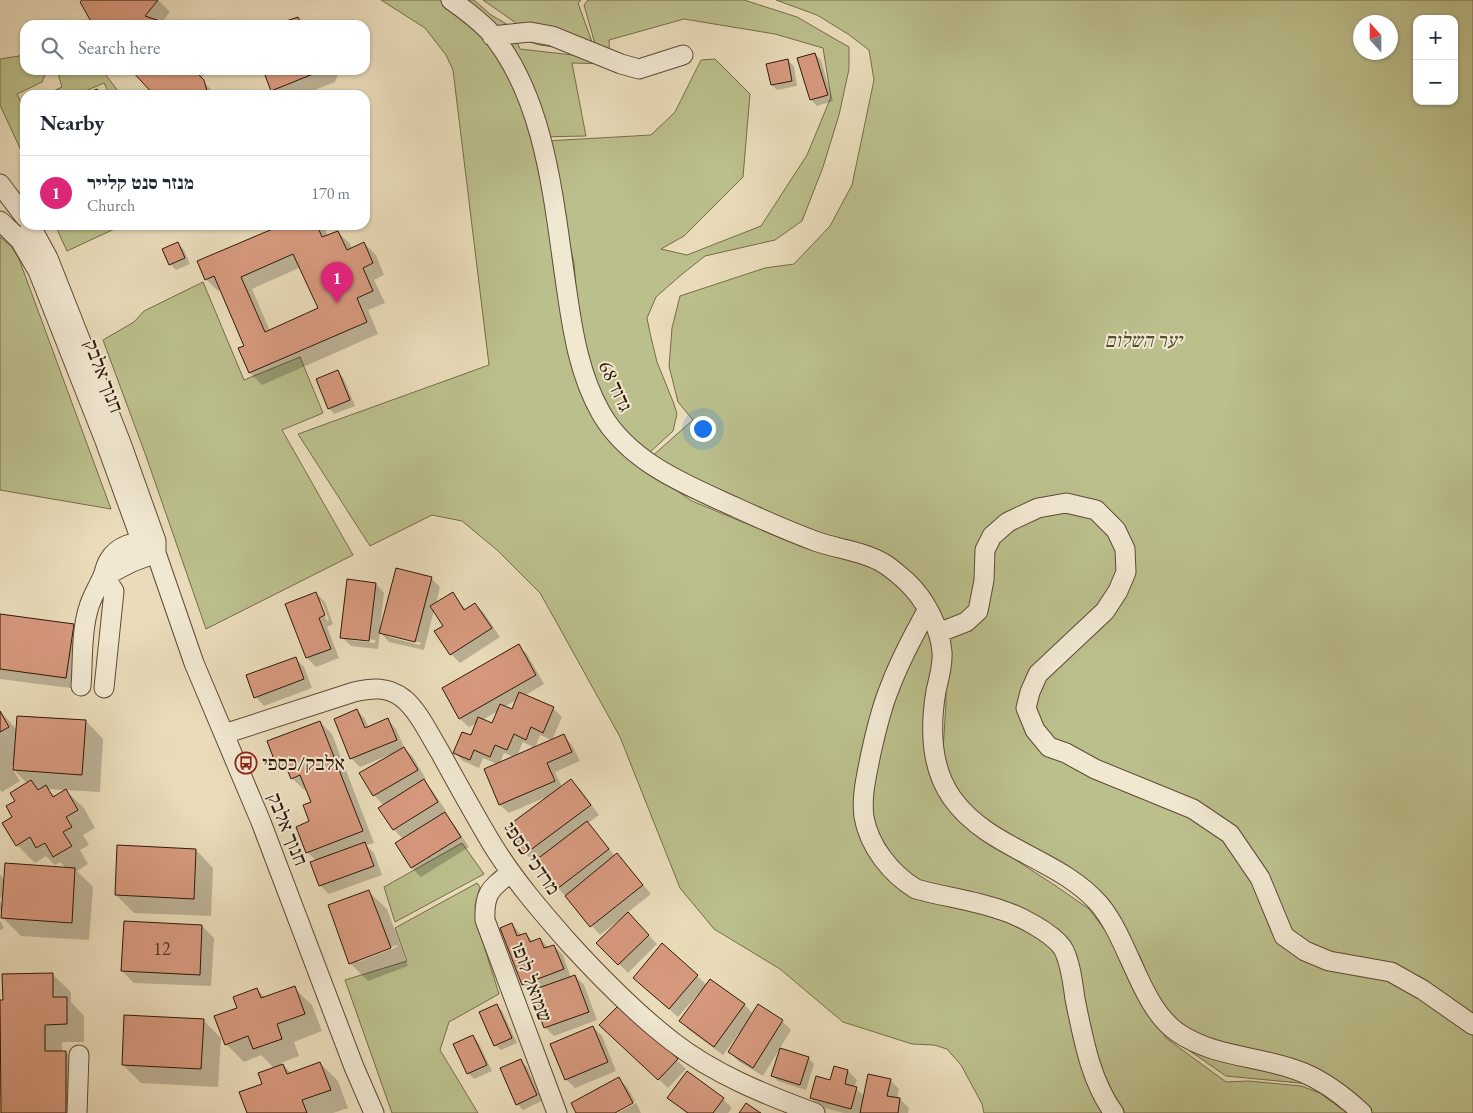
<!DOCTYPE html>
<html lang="en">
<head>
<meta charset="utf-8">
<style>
	body { margin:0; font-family:"EB Garamond","Frank Ruhl Libre",serif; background:#f2f2f3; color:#1f2937 }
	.controls { position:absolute; right:15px; top:15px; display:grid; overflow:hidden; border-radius:10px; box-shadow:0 1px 4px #0004 }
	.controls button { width:45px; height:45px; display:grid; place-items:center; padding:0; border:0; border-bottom:1px solid #e0e1e3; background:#fff; color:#1f2937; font:25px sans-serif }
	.compass { position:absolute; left:1353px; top:15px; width:45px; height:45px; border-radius:50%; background:#fff; box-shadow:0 1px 4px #0004; rotate:339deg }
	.you { position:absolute; left:702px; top:428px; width:18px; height:18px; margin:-12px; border:4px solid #fff; border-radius:50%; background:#1a73e8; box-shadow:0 0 0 8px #1a73e833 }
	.badge { display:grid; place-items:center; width:32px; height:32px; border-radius:50%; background:#db2777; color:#fff; font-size:16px; font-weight:700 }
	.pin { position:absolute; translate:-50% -41px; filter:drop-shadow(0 1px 2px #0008) }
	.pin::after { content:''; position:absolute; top:26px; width:18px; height:15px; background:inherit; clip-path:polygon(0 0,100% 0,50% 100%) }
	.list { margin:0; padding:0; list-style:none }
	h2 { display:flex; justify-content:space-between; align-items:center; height:65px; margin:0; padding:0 20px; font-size:21px }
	h2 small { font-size:16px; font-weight:400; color:#747a83 }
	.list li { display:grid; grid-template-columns:32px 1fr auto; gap:15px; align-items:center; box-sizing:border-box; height:75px; padding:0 20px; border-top:1px solid #e0e1e3 }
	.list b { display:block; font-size:19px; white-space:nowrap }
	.list p { margin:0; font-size:16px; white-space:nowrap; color:#747a83 }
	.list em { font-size:16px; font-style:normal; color:#747a83 }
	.icon { flex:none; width:28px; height:28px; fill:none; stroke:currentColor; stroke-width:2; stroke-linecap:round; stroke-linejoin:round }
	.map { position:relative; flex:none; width:1473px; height:1113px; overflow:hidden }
	.search { position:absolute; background:#fff; box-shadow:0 1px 4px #0004; left:20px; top:20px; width:350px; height:55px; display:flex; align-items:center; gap:12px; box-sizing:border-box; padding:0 18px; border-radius:15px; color:#747a83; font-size:19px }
	.panel { position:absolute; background:#fff; box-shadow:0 1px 4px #0004; left:20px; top:90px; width:350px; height:140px; border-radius:15px }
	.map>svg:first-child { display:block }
</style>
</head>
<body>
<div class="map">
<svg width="1473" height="1113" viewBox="0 0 1473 1113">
	<rect width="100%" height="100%" fill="#eadcba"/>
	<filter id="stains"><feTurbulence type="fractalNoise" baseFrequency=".004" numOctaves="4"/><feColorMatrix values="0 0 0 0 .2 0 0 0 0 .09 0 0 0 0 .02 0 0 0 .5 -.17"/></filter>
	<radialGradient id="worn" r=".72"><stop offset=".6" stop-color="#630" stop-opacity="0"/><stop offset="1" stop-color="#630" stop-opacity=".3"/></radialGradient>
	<path fill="#bbbf8c" stroke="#756c4a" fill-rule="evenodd" d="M381,0H474L491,15L510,26L520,49L599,58L584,5L588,0H744L797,17L849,47V69L839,115L823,167L802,221L775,240L705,256L681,275L656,297L647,318L650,333L657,362L674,404L677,414L673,431L649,453L605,413L579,326L574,263L546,141L651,135L675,112L701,60L715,59L750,94L743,177L684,236L661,249L687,255L761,226L807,155L831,97L823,48L775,34L684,19L609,40L610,64L572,63L586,136L536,137L597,419L609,440L640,466L692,501L781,538L868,563L895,581L912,598L931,629L934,646L926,735L980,837L1053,884L1089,909L1108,934L1166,1038L1226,1082L1248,1081L1301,1086L1320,1093L1347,1113H984L982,1104L961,1065L947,1049L934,1045L912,1044L843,1022L780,969L714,929L680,888L620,737L558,625L540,593L497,550L462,521L432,515L370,546L298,434L489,365L453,70L446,55L425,28Z
		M483,0H581L578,3L596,53L540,45L523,40L516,23Z
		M776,0H1473V1113H1363L1320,1085L1226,1076L1177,1042L1156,996L1140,956L1106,912L1067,888L1025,864L948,795L943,751L946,702V651L906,569L832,542L650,458L693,420L678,402L669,366L672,328L680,296L765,268L794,264L830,226L852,185L874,80L869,50L848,34L817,15ZM1417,19H1454V101H1417ZM1360,22H1390V52H1360Z
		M25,55V70H47L42,82L17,94L25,111V159L0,105V59Z
		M58,70H102L121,95H110L104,83L76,95H45L62,87L59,77Z
		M55,225H123L67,251Z
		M0,237L11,246L19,259L111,509L0,490Z
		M203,282L244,380L300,357L323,413L282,430L353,555L206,629L146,456L103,340L134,322L144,311Z
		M462,843L484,874L395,922L384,887Z
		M477,883L480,887L475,906L480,933L499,994L449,1022L440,1050L478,1113H392L345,980L407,961L395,928Z"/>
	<path fill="#0003" fill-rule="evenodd" d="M84,0H158L170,12L161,23L166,25H95Z
		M815,54L821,60L833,101L817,106L811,100L799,59Z
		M788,61L794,66L797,86L777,90L772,85Z
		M132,70H211L200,78L216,95H155Z
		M264,70H340L335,82L302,95H277L272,90Z
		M285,225H323L328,236L338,232L350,244L352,249L364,243L376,255L384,275L374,280L385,303L368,310L378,334L262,385L250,373L246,346L221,289L218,291L206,279ZM301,267L319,309L270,331L252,289Z
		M178,244L184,250L190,264L176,270L170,264Z
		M338,372L343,377L355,406L334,414L329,408Z
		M431,578L440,587L436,604L453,594L466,610L475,604L484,613L500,637L460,663L451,654L445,626L434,610L424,650L389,642L380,632L378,649L351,646L342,637L376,584L384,593L380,628H382ZM389,634L421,643L420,645L389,637ZM350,637L375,640V643L350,640Z
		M316,593L325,602L333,624L327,627L339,658L316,667L307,658L286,605ZM319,602H322L329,620L327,621Z
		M0,615L73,625L85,637L78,689L0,679Z
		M518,646L527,654L544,684L524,696L553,708L562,717L552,740L564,736L572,745L580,761L555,772L562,787L571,781L580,789L599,815L588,823L615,856L625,864L651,894L627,913L657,944L628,973L598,943L619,922L618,921L600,935L558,888L537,861L535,862L526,854L507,828L546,797L509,813L500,805L485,769L497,764L483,758L479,768L463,761L454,752L471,737L477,723L469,727L460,719L443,689ZM517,700L512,711L504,707ZM498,711L493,724L482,720ZM540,735L552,740L517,756L523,742L535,748ZM504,753L514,757L500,763Z
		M295,658L304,667L312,688L264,706L256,697Z
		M357,710L365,719L369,728L388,720L396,729L405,749L413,757L426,779L423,780L432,790L446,811L443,813L453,823L469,847L421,877L412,868L397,844L404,840L394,830L384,806L374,795L361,774L389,757V755L360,767L351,758Z
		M0,711L17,730L86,721L103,739L100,792L47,789L55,797L66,791L84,808L95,828L83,835L89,845L80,850L88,864L77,871L93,887L89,940L21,936L3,918V909L0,911V901L4,907V896L0,898V874L5,882L66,868L60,862L55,865L46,856L35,863L17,845L14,817L16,801L28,784L14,770L15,765L11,767L20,781L2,792L0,790Z
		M320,722L332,734L374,843L366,845L374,853L382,875L329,894L320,885L317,861L307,852L312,803L307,789L304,790L292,778L290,773H288L276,761Z
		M196,850L213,868L211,916L134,913L116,895Z
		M369,892L387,909L408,966L368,981L350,963ZM397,945V947L358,962V959Z
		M0,921L4,928L0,930Z
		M125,923L202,926L214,938L211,986L134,983L122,971Z
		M512,924L522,936L526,934L533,942L540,939L549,948L554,946L563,955L571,978L575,976L584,985L597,1020L554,1036L545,1027L532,993L523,984Z
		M662,945L707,985L711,980L745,1005L753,1014L782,1021L791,1030L763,1076L738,1061L730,1052L741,1034L739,1033L723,1055L689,1030L681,1021L701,993L700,992L678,1017L643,986Z
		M53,975L71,992V1002L84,1016V1042H62V1052H66L83,1070L84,1113H2L0,1084V1001H4Z
		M294,988L312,1005L322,1031L294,1042L299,1056L281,1063L292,1074L320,1063L338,1081L348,1108L333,1113H248L274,1068L261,1055L244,1062L226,1044L239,1009L257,989L266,998Z
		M497,1006L502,1011L517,1043L501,1050L495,1045Z
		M620,1006L686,1069L668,1088L610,1034Z
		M203,1020L221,1038L218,1087L141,1083L123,1065Z
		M593,1027L602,1036L616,1071L575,1088L566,1079Z
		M472,1036L478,1042L492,1071L474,1079L468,1073Z
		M808,1058L814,1064L806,1090L778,1081L772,1075Z
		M521,1061L527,1067L542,1101L523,1110L517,1104Z
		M848,1071L857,1080L854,1088L865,1096L890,1080L899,1089L897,1099H900L909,1108L908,1113H844L820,1107L811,1098L831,1081Z
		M618,1078L627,1087L635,1101L612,1113H578Z
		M669,1098L723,1099L732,1108L728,1113H686Z
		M636,1103L641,1113H618Z"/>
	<path fill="#d7997e" stroke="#2f1808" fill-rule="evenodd" d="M82,0H158L145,16L166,23L167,25H93L80,2Z
		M298,17L302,25H274Z
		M815,53L828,95L810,100L797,58Z
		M788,59L792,81L771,85L766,64Z
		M131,70H194L204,80L208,95H154Z
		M263,70H323L271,91Z
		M97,89L100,95H83Z
		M282,225H317L322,237L338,231L347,250L364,242L373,263L363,268L373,291L357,298L367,322L249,373L238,348L244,346L214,276L205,280L197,261ZM293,254L318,308L265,332L241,277Z
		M178,242L185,258L169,265L162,249Z
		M338,370L350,400L328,409L316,379Z
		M396,568L432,577L415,642L379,633Z
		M347,579L376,583L369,641L340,638Z
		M316,592L325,615L319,618L331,649L306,658L285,604Z
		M453,592L464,610L475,603L492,628L450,655L434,631L443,626L430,606Z
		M0,614L74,624L66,678L0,669Z
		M519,644L536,675L459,719L442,688Z
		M296,657L304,679L254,698L246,675Z
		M519,692L554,707L543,733L531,727L526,740L514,734L507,750L495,745L490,757L474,750L470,760L453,753L462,732L471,735L478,717L492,723L500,704L512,709Z
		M357,709L365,728L388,718L397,740L350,759L334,719Z
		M0,711L9,727L0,732Z
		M17,716L86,720L82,775L13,770Z
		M320,721L363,831L306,853L296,827L309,821L303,805L311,802L300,775L291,779L283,759L275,762L267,741Z
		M564,734L572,752L547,763L555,781L499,805L484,769Z
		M404,747L418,770L373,796L359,773Z
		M424,779L438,802L393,830L378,808Z
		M571,779L591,805L525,854L505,828Z
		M31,780L38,790L46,785L53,797L66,789L78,810L66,817L72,827L63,832L72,846L53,857L45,843L36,848L30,837L16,846L2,823L12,817L6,806L15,801L10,793Z
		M445,812L461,837L411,868L395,843Z
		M587,821L609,849L557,889L536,860Z
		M365,842L374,866L319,886L310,862Z
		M117,845L196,849L194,899L115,895Z
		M617,853L643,885L590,927L565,896Z
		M5,863L75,868L72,923L1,918Z
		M369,890L391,948L349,964L328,905Z
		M628,912L649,935L618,965L596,943Z
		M124,921L202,925L200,975L121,971Z
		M512,923L517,936L526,933L530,942L540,938L544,948L554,945L564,969L522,985L500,928Z
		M662,943L698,975L669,1009L633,978Z
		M53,973V997H67V1024L45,1025V1051H66V1113H1L0,1000H3L2,974Z
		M575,975L589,1012L544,1028L530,991Z
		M710,979L745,1004L714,1047L679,1021Z
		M295,986L305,1014L277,1024L282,1039L253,1049L248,1036L225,1045L214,1016L237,1008L233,997L257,988L261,998Z
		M497,1004L512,1038L494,1046L479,1012Z
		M620,1004L678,1059L658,1080L599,1025Z
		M758,1004L783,1020L753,1068L728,1052Z
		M124,1015L204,1019L201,1069L122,1065Z
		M593,1026L608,1062L565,1080L550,1044Z
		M473,1035L487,1065L467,1074L453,1044Z
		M780,1048L809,1057L800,1085L771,1076Z
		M521,1059L537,1095L516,1105L500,1068Z
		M320,1062L331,1090L302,1100L307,1113H247L239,1092L262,1084L258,1073L283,1064L287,1074Z
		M834,1066L848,1070L845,1084L857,1087L851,1109L810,1098L816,1076L830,1080Z
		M687,1071L724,1098L713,1113H688L667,1098Z
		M868,1074L891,1079L887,1096L900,1098L898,1113H860Z
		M619,1077L633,1103L615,1113H576L571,1103Z
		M746,1103L759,1112L761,1113H739Z"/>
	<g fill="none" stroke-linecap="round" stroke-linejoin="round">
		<g stroke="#5e4934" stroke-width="21">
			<path id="minor" d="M451,0C464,9 477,19 488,30C547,97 554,207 567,292C573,334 580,376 601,413C629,462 686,485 735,507C761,519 788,531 815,541C837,549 863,551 883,563C892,568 900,576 907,582C925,599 940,627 942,652C943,665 939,678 936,691C930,727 930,767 952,798C988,849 1059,858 1099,904C1129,939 1140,1006 1177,1032C1216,1059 1262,1055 1304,1073C1325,1082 1345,1097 1362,1113
				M492,36L530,32L552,36L621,64L639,69L683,55
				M0,184L25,217
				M0,221L20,240L38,271L105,441L141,540L156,553
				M30,225L48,258L121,443L156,541V553L194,663L261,822L354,1067L374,1113
				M103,577L108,582L114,591L104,688
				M103,577L132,562L156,553
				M928,609C914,634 900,660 890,687C881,708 876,731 871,753C867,774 861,796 864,817C869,846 891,874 916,889C944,897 973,900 1001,910C1018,915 1051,932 1062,947C1070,959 1073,984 1075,999C1083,1037 1090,1080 1114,1113
				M938,633L966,622L978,611L984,580L985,550L992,536L1008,522L1038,508L1066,503L1096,510L1116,530L1125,549L1126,572L1118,591L1105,611L1038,674L1030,692L1026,708L1035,730L1049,747L1066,753L1095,769L1193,809L1230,834L1260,878L1284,936L1305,951L1329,961L1391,972L1423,990L1473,1025
				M81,686C83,661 81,634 88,610C91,598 97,589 102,578C105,572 105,566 109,560C117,546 136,540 152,541
				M224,734L354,692C372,688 388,686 404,699C419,712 429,734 440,752C457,783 474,814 492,844C514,880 541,911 569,943C601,978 634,1012 673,1042C714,1074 766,1095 815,1113
				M510,873C490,889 484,893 485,920L557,1113
				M77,1113L79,1055"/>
		</g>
		<use href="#minor" stroke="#f1e8d2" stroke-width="19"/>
	</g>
	<defs>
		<g id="bus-ring" transform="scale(1.125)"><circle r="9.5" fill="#f1e8d2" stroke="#8f2418" stroke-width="1.5"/><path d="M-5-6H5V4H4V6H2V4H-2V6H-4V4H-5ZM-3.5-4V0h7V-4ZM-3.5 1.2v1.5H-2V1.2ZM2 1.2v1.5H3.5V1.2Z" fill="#8f2418"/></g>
	</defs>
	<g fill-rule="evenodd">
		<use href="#bus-ring" x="246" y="763"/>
	</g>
	<g text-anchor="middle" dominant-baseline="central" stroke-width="4" stroke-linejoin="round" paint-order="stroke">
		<g font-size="18" fill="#593826">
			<text x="162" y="948">12</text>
		</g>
		<g font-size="20" font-style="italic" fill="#594a30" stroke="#f1e8d2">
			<text x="1143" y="340">יער השלום</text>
		</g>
		<g font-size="20" fill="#2f1808" stroke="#f1e8d2">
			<text transform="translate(104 376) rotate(69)">חנוך אלבק</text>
			<text transform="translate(616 386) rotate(65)">גדוד 68</text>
			<text transform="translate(288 829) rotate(68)">חנוך אלבק</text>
			<text transform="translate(532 858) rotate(55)">מרדכי כספי</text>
			<text transform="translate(532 982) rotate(70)">שמואל לופו</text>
		</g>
		<g font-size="20" fill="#2f1808" stroke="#f1e8d2" text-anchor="start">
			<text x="262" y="763">אלבק/כספי</text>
		</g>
	</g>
	<rect width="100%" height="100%" filter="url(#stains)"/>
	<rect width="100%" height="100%" fill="url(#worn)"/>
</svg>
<div class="controls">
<button>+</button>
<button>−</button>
</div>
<svg class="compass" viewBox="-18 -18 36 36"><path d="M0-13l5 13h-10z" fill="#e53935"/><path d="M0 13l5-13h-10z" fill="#747a83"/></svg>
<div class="you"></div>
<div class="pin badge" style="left:337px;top:303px">1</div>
<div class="search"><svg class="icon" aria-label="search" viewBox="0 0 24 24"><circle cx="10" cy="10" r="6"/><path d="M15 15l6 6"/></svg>Search here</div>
<section class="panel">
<h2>Nearby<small></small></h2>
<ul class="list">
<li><span class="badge">1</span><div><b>מנזר סנט קלייר</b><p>Church</p></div><em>170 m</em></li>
</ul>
</section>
</div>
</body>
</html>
